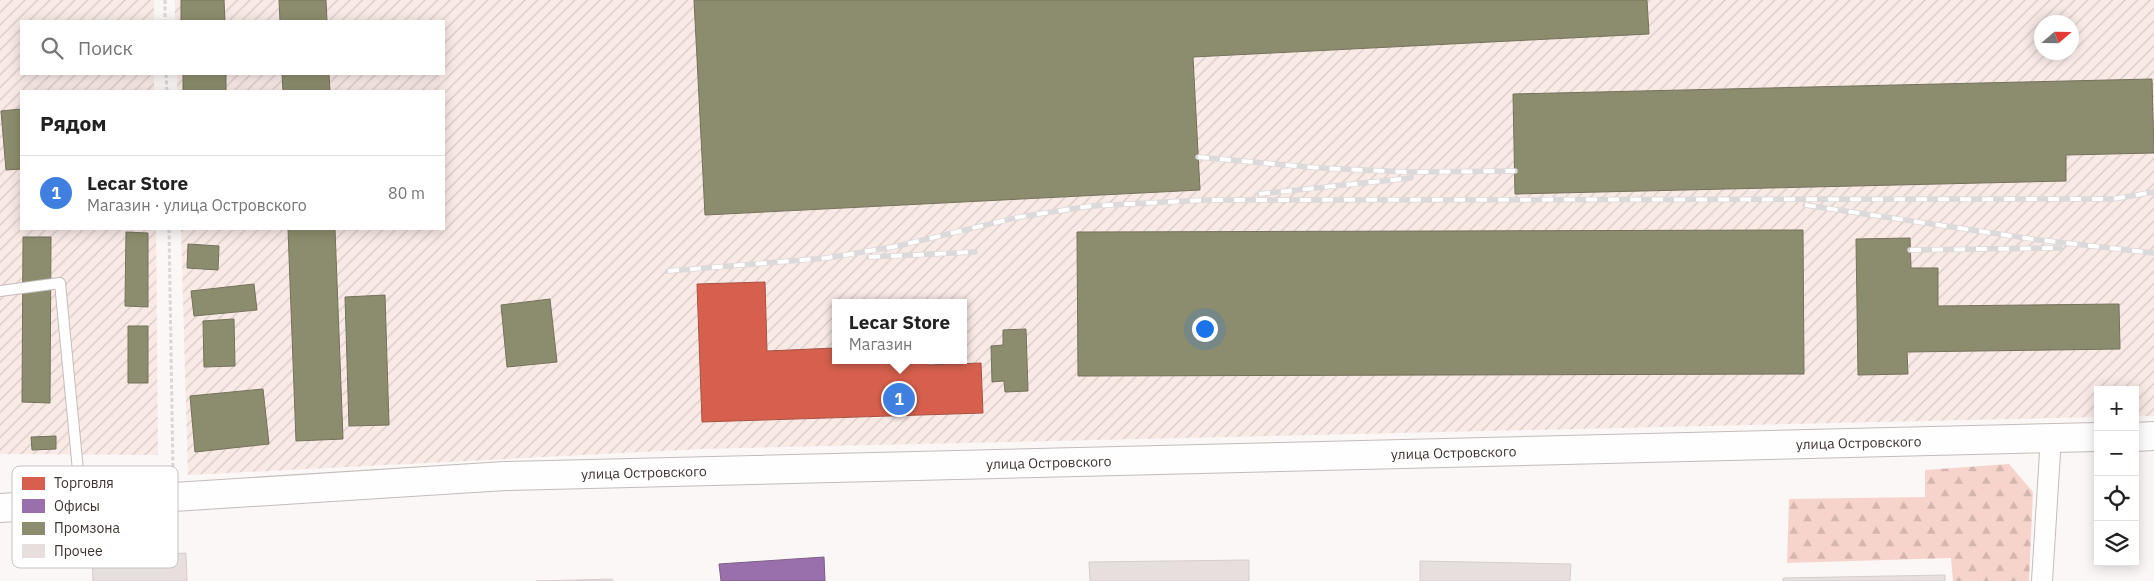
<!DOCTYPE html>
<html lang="ru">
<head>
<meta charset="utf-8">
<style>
	body { margin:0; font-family:"IBM Plex Sans",sans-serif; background:#f2f2f2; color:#222 }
	.controls { position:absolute; right:15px; bottom:15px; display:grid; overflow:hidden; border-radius:0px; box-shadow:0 2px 12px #0003 }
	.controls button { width:45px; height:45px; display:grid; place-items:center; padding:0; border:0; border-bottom:1px solid #e0e0e0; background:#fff; color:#222; font:25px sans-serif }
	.compass { position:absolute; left:2034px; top:15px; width:45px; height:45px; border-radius:50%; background:#fff; box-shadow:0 2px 12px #0003; rotate:70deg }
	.you { position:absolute; left:1204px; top:328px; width:18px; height:18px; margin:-12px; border:4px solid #fff; border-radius:50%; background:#1a73e8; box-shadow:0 0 0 8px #1a73e833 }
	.badge { display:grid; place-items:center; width:32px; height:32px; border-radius:50%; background:#b45309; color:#fff; font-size:16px; font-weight:700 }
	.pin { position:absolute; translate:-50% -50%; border:2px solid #fff; box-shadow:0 1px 5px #0006 }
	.popup { position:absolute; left:832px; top:299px; width:135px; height:65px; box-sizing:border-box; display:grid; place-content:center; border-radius:0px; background:#fff; filter:drop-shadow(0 1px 4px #0005); font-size:16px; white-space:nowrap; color:#767676 }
	.popup b { font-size:19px; color:#222 }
	.popup::after { content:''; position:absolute; left:50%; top:100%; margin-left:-10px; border:10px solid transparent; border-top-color:#fff }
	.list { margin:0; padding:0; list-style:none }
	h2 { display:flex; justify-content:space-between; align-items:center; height:65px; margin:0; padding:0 20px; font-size:21px }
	h2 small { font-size:16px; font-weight:400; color:#767676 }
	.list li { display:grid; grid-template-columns:32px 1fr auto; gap:15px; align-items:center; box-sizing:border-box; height:75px; padding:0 20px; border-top:1px solid #e0e0e0 }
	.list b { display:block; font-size:19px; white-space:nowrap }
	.list p { margin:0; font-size:16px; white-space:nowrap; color:#767676 }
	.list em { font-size:16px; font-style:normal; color:#767676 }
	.icon { flex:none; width:28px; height:28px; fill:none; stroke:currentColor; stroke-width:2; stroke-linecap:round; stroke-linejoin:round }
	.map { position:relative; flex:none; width:2154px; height:581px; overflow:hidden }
	.search { position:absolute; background:#fff; box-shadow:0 2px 12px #0003; left:20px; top:20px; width:425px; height:55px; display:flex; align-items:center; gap:12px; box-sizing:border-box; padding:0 18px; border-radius:0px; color:#767676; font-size:19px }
	.panel { position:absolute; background:#fff; box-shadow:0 2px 12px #0003; left:20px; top:90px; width:425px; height:140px; border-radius:0px }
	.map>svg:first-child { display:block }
</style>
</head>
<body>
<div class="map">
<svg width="2154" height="581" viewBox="0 0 2154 581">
	<defs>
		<pattern id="industrial-furrows" width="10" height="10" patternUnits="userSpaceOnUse" patternTransform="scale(1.25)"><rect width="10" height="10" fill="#f9eae6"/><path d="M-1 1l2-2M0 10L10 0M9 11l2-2" fill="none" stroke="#d6c9c6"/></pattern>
		<pattern id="forest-firs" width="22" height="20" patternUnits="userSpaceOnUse" patternTransform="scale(1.25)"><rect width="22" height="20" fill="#f6d4cb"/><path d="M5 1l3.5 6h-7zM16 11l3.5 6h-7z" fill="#d4b6af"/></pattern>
	</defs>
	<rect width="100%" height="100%" fill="#fbf7f6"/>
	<path fill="url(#industrial-furrows)" fill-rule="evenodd" d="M0,0H154V21H21V74H154V91H21V229H156L158,455L0,454Z
		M175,0H2154V416H2135V390H2098V417L701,449L188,475L181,229H444V91H177V74H444V21H175ZM2042,22H2072V52H2042ZM835,303H963V360H835Z"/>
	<path fill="url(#forest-firs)" d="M2009,464L2033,492L2029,581H1953L1951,558L1787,563L1789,499L1925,497V470Z"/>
	<path fill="#d6604d" stroke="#a95244" d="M765,282L767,351L835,348V360H928V365L981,363L983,413L702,422L697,284Z"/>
	<path fill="#9970ab" stroke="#7e5e86" d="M824,557L825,581H721L719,564Z"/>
	<path fill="#8c8c6e" stroke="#75715b" d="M181,0H224L225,21H181Z
		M279,0H326L327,21H280Z
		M694,0H1647L1649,34L1193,57L1200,190L705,215Z
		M183,74H226V91H183Z
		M282,74H329L330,91H283Z
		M2152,79L2154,153L2066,155V181L1515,194L1513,94Z
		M21,109V169L6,170L1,111Z
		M288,229H335L343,439L296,441Z
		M1803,230L1804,374L1078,376L1077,232Z
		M126,232L148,233V307L125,306Z
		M23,237H51L50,403L22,402Z
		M1910,238L1911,268H1938V306L2119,304L2120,349L1907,352L1908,374L1858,375L1856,239Z
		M188,244L219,246L218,270L187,268Z
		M254,284L257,310L194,316L191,291Z
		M385,295L389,425L349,426L345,297Z
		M550,299L557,362L507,367L501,305Z
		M234,319L235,366L204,367L203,321Z
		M128,326H148V383H128Z
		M1026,329L1028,391L1005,392L1004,381L992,382L991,346L1003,345V330Z
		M263,389L269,444L195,452L190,396Z
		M56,436V449L32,450L31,437Z"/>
	<path fill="#e7dfdd" stroke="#d6cecc" d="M186,553L187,581H93L92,558Z
		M1249,560V581H1090L1089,562Z
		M1420,561L1571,564L1570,581H1420Z
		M1945,575V581H1783V578Z
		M612,579L613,581H536Z"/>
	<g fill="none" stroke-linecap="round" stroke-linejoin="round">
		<g stroke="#c3bcba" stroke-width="12">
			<path id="lane" d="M0,291L60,283L81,502"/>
		</g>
		<g stroke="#c3bcba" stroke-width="22">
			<path id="street" d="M2042,581L2051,437"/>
		</g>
		<g stroke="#c3bcba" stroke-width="30">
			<g id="secondary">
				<path d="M2135,437L2154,436"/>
				<path id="s1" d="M0,508L505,476L2098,437"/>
			</g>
		</g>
		<path stroke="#d9d6d4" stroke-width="3" stroke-dasharray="4 2.5" stroke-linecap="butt" d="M165,0V21
			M166,74L167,91
			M169,229L173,471"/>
		<use href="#lane" stroke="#fefefe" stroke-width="10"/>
		<use href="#street" stroke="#fefefe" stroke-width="20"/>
		<use href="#secondary" stroke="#fefefe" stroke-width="28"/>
		<g stroke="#dbd9d9" stroke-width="5.5">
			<path id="rail" d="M1198,157L1320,168L1409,172L1515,171
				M1259,194L1411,178
				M1805,205L2039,240L2154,253
				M1910,250L2060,248
				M869,257L975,252
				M668,271L827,258L898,246L1019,217L1091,206L1205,200L2113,199L2154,192"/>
		</g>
		<use href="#rail" stroke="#fff" stroke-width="4" stroke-dasharray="11" stroke-linecap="butt"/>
	</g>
	<g text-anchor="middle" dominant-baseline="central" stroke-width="5" stroke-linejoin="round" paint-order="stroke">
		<g font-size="14" fill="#3f3330" stroke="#fff">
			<text stroke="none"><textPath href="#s1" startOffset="1860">улица Островского</textPath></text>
			<text stroke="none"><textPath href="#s1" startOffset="1455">улица Островского</textPath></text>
			<text stroke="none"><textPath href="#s1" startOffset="1050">улица Островского</textPath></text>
			<text stroke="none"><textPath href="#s1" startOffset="645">улица Островского</textPath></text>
		</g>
	</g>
	<rect x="12" y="466" width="166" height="102" rx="8" fill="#fff" stroke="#c5c2c1" stroke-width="1"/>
	<rect x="22" y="477" width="23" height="13" fill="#d6604d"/>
	<rect x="22" y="499" width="23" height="14" fill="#9970ab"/>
	<rect x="22" y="522" width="23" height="13" fill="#8c8c6e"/>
	<rect x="22" y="544" width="23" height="14" fill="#e7dfdd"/>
	<g font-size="14" fill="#3f3330">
		<text x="54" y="488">Торговля</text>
		<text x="54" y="511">Офисы</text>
		<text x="54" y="533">Промзона</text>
		<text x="54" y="556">Прочее</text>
	</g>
</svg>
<div class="controls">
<button>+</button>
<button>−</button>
<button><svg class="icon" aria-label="locate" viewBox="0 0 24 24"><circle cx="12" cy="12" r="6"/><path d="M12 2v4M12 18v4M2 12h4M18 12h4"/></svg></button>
<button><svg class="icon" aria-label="layers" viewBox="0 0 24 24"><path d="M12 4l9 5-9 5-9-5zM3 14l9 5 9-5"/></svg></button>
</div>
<svg class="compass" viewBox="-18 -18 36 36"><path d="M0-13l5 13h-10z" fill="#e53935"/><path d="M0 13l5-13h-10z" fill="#767676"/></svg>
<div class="you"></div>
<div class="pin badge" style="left:899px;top:399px;background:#3f7fe0">1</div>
<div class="popup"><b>Lecar Store</b>Магазин</div>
<div class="search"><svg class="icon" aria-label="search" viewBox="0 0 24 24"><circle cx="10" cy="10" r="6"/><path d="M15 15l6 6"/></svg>Поиск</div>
<section class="panel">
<h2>Рядом<small></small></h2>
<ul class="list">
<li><span class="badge" style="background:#3f7fe0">1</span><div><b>Lecar Store</b><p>Магазин · улица Островского</p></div><em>80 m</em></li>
</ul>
</section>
</div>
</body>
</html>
